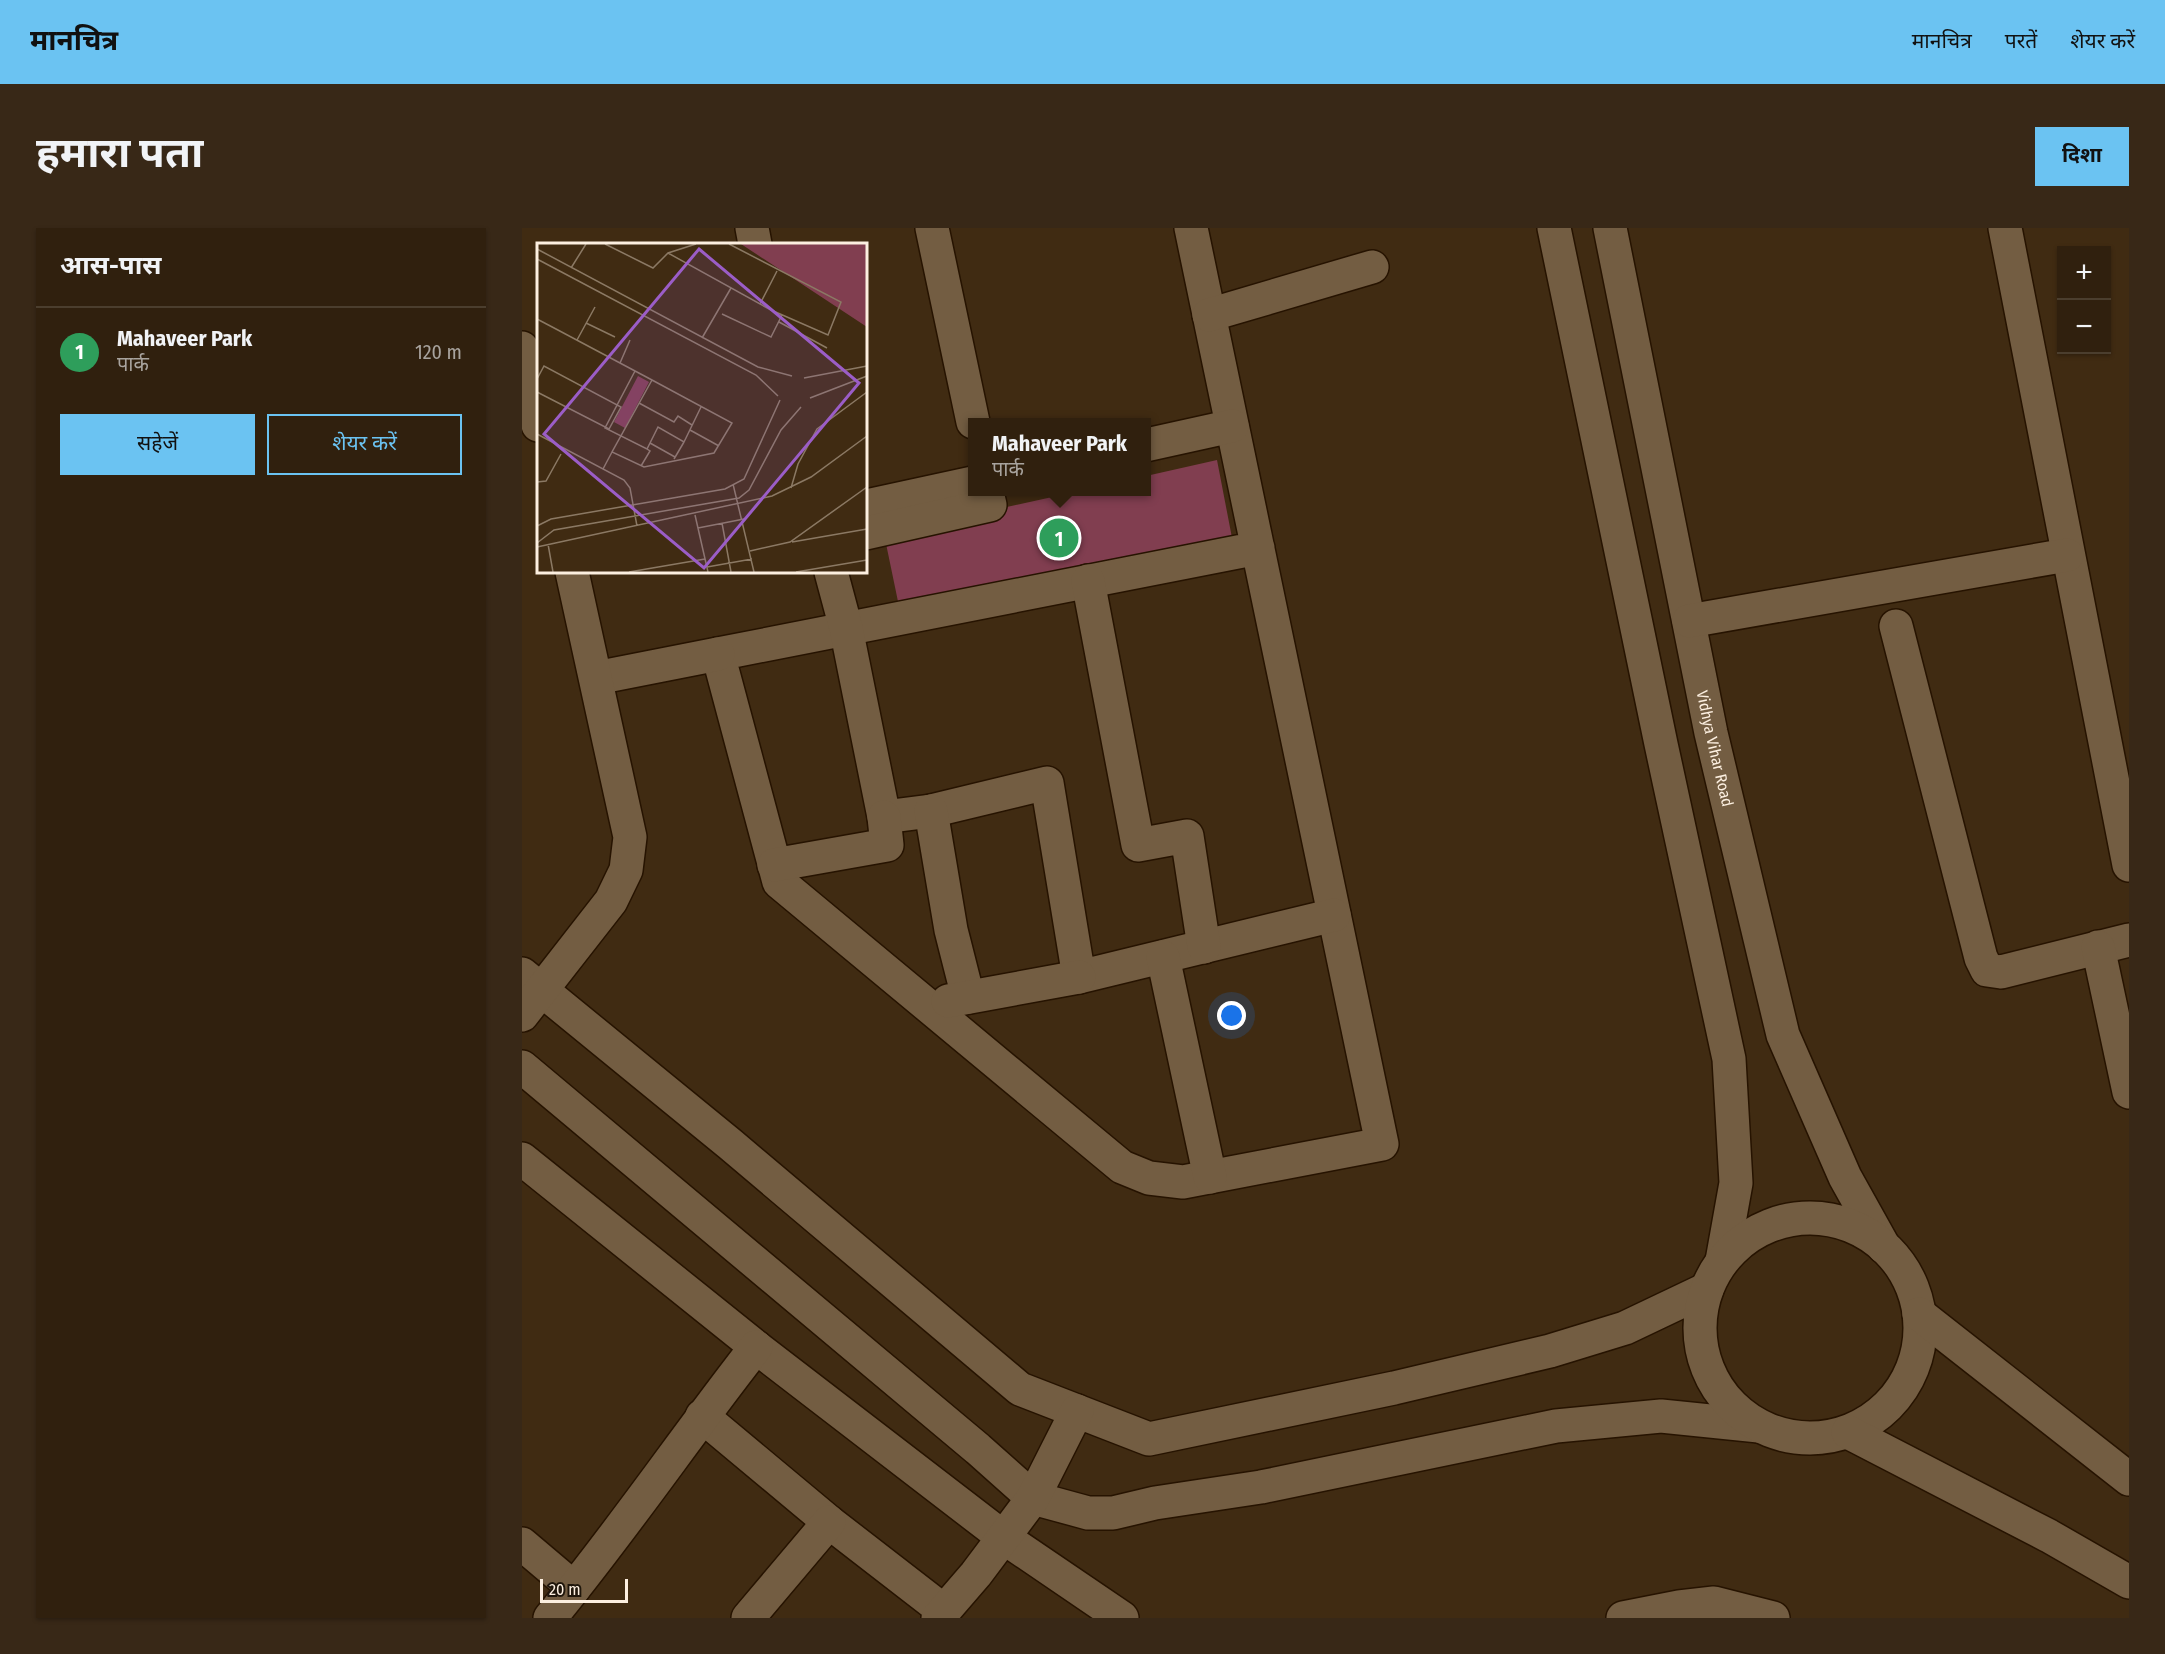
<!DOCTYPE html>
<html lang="hi">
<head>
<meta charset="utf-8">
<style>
	body { margin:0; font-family:"Fira Sans Condensed","Noto Sans Devanagari",sans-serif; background:#382817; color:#f1f3f6 }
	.controls { position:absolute; right:18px; top:18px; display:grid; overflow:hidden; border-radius:0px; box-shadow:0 2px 4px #0004 }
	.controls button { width:54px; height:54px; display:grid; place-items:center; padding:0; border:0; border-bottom:2px solid #4b3e2e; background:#30200e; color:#f1f3f6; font:30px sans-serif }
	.scale { position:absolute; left:18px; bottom:15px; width:88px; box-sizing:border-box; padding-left:6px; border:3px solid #fcefe0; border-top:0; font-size:16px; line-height:21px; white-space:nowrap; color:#fcefe0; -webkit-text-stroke:4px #1f160b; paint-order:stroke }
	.you { position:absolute; left:710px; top:788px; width:21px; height:21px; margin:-15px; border:4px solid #fff; border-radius:50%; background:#1a73e8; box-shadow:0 0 0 9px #1a73e833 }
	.badge { display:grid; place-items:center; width:39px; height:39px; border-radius:50%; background:#6bc3f2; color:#fff; font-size:20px; font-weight:700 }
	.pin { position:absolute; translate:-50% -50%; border:3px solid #fff; box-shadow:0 2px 6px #0006 }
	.popup { position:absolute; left:446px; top:190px; width:183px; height:78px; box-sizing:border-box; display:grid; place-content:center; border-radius:0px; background:#30200e; filter:drop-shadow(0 2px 4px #0005); font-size:20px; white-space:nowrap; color:#a8a39e }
	.popup b { font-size:22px; color:#f1f3f6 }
	.popup::after { content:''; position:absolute; left:50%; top:100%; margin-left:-12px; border:12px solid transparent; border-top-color:#30200e }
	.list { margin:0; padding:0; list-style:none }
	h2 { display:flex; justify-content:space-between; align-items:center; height:78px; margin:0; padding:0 24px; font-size:26px }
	h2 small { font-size:20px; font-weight:400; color:#a8a39e }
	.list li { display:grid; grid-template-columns:39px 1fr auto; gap:18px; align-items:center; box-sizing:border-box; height:90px; padding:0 24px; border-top:2px solid #4b3e2e }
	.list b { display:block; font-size:22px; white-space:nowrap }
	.list p { margin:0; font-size:20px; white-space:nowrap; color:#a8a39e }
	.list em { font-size:20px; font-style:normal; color:#a8a39e }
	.actions { display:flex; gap:12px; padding:18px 24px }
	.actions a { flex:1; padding:14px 0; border:2px solid #6bc3f2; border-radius:0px; text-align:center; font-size:21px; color:#6bc3f2 }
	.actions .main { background:#6bc3f2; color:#111 }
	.map { position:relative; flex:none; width:1607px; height:1390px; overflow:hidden; border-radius:0px }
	header { display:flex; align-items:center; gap:36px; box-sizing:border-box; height:84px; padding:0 30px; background:#6bc3f2; color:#111 }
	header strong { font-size:28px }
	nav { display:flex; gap:33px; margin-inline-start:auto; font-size:21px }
	.intro { display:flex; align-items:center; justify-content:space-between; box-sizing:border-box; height:144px; padding:0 36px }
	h1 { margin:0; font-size:42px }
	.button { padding:15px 27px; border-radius:0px; background:#6bc3f2; color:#111; font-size:21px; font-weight:700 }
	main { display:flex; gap:36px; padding:0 36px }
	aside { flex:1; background:#30200e; border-radius:0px; box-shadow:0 2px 4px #0004 }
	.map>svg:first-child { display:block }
</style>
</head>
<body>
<header>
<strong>मानचित्र</strong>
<nav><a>मानचित्र</a><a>परतें</a><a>शेयर करें</a></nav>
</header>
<div class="intro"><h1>हमारा पता</h1><a class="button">दिशा</a></div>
<main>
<aside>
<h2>आस-पास<small></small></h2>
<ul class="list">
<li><span class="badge" style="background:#2e9e5b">1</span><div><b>Mahaveer Park</b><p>पार्क</p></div><em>120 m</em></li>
</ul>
<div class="actions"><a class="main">सहेजें</a><a>शेयर करें</a></div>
</aside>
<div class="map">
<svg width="1607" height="1390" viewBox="0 0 1607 1390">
	<rect width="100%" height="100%" fill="#402b12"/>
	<path fill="#813e50" d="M695,232L711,315L379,388L362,306L553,264H624V248Z"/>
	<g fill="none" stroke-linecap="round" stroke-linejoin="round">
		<g stroke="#261300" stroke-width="36">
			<g id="minor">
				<path d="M230,0L233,16"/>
				<path d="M410,0L451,194"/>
				<path d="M669,0L860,916L661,954L627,950L600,939L257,654L196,426L736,320"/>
				<path d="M1032,0L1139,516L1207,831L1214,955L1200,1033"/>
				<path id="s1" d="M1088,0L1189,505L1261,807L1323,949L1362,1019"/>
				<path d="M1483,0L1607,637"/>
				<path d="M687,87L850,39"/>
				<path d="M0,120L16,197"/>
				<path d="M624,217L710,198"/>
				<path d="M344,278L450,255"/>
				<path d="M344,305L468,277L465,264"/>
				<path d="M309,344L324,400L362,589L409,583L525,555L557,749L812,687"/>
				<path d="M566,353L616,617L665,608L682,719"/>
				<path d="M1167,393L1545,327"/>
				<path d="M1374,398L1459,730L1465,742L1479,744L1607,712"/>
				<path d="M74,450L196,426"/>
				<path d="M409,583L429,702L446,769"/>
				<path d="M252,637L365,617L362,589"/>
				<path d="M1576,719L1607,864"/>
				<path d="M641,729L688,949"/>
				<path d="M0,746L208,916L498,1161L627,1211L872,1160L1028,1123L1103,1100L1185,1061"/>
				<path d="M426,773L557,749"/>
				<path d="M0,787L89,673L104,642L108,609L50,344"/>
				<path d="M0,839L456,1221L511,1270L566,1285H591L633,1275L739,1259L1034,1198L1139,1188L1237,1198"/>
				<path d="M0,931L234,1119L481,1309L600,1390"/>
				<circle cx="1288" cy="1100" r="110"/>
				<path d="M1397,1086L1607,1251"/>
				<path d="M180,1188L307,1294L422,1383"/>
				<path d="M1326,1204L1527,1308L1607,1354"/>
				<path d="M0,1316L52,1360"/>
				<path d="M28,1390C100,1303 164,1208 234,1119"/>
				<path d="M226,1390L307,1294"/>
				<path d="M416,1390L454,1346L511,1270L555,1183"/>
				<path d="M1101,1390L1157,1379L1192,1375L1251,1390"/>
			</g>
		</g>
		<use href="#minor" stroke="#735d42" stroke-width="33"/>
	</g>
	<g text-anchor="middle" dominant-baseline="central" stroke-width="4.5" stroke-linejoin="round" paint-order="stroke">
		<g font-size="16" fill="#fcefe0" stroke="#1f160b">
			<text stroke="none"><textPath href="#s1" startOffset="531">Vidhya Vihar Road</textPath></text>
		</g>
	</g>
	<g transform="translate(15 15)">
		<rect width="330" height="330" fill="#402b12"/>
		<path d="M204,1H330V84ZM101,133L112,139L88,185L77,179Z" fill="#813e50"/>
		<path fill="none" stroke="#8b7964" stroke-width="1.5" d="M68,1L116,25L131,10L159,1M0,6L221,124L255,133M131,10L234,67L291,92L304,59L192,1M0,16L219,132L241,153M34,25L49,1M223,61L240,28M185,71L234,94L245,72M0,76L19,86L115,137L195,180L177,210L107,224L75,209L115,137M242,79L290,105M49,80L78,94M165,95L194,45M40,97L58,64M83,120L93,97M98,128L68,185L110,206L121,184L147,199L164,164M267,135L330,123M0,136L7,123L84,164L72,186L0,149M273,155L330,133M102,160L137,179L141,173L155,182M153,187L182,203M0,191L87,237L93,245L100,283M113,200L138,214M137,216L147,199M104,223L113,208L110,206M66,226L75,209M0,239L9,238L24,211M196,241L217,329M254,245L261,221L280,186L330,149M158,272L171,329M185,280L194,329M0,283L14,276L188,246L207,236L243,157M161,285L207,276M255,299L330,286M0,300L17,287L202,255L212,247L244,187L264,164M11,301L16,329M0,304L235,253L274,234L330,193M213,308L253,299L330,244M170,324L215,316M92,329L168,316M259,329L330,317"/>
		<path fill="#9b5dc7" fill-opacity="0.15" stroke="#9b5dc7" stroke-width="3" d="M162,6L322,140L167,325L7,191Z"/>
		<rect width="330" height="330" fill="none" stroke="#fcefe0" stroke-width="3"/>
	</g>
</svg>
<div class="controls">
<button>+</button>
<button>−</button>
</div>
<div class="scale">20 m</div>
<div class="you"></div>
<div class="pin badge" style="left:537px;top:310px;background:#2e9e5b">1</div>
<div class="popup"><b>Mahaveer Park</b>पार्क</div>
</div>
</main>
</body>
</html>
